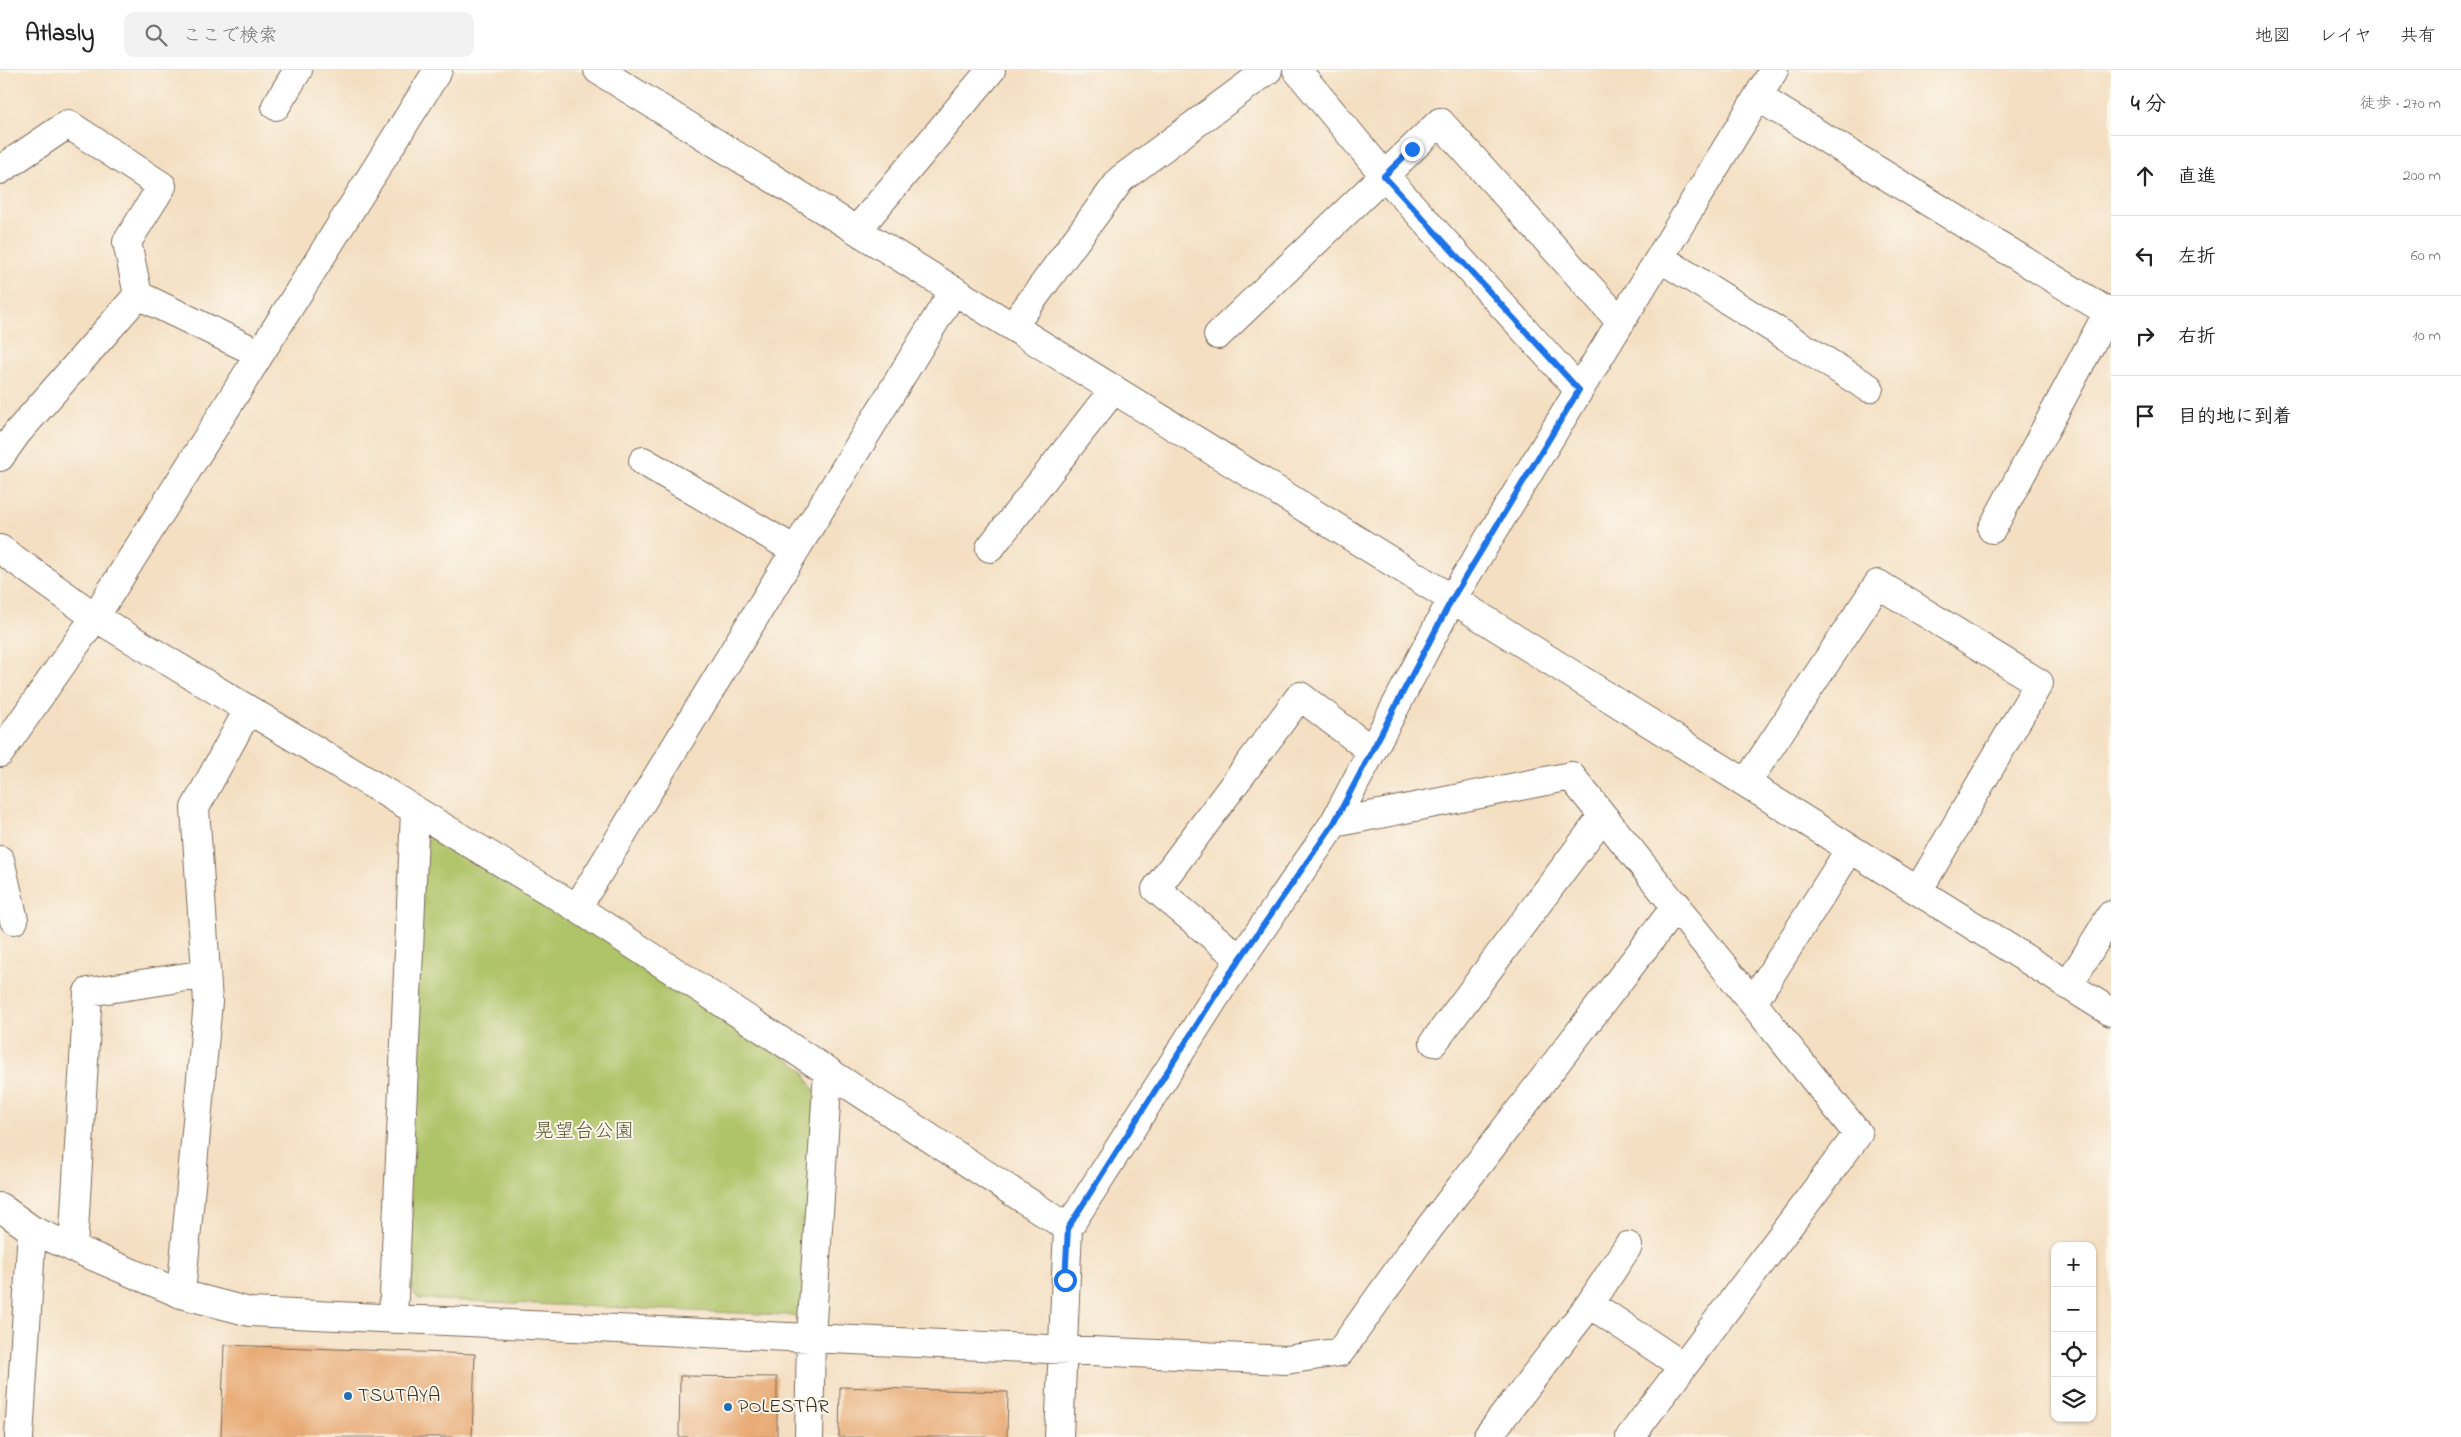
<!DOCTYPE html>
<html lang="ja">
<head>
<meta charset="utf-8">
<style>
	body { margin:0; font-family:"Indie Flower","Klee One",sans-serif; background:#f2f2f2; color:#222 }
	.controls { position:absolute; right:15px; bottom:15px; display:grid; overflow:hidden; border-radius:10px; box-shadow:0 1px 4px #0004 }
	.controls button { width:45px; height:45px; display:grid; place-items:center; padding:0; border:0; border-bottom:1px solid #e0e0e0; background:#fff; color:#222; font:25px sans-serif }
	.stop { position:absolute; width:15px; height:15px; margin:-11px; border:4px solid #1a73e8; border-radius:50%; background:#fff }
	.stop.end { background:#1a73e8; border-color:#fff; box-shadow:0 1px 5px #0008 }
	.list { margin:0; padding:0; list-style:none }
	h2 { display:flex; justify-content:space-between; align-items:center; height:65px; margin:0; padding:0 20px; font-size:21px }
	h2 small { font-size:16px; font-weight:400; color:#767676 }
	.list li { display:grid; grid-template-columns:32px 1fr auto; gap:15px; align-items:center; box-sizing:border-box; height:80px; padding:0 20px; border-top:1px solid #e0e0e0 }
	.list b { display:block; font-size:19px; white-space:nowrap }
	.list em { font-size:16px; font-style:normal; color:#767676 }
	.icon { flex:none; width:28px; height:28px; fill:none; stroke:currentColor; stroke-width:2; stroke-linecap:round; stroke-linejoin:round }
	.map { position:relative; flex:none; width:2111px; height:1367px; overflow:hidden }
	header { display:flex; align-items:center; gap:30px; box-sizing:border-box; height:70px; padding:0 25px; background:#fff; border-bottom:1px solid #e0e0e0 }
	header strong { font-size:24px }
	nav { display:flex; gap:28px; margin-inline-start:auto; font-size:18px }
	.search { width:350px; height:45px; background:#f2f2f2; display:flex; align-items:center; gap:12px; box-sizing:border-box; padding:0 18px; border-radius:10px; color:#767676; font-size:19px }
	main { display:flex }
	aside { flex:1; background:#fff }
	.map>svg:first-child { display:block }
</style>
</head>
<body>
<header>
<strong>Atlasly</strong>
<div class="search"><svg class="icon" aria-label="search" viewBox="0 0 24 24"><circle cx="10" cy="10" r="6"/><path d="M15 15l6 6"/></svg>ここで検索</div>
<nav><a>地図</a><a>レイヤ</a><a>共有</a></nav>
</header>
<main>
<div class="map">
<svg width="2111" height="1367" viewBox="0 0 2111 1367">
	<rect width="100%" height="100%" fill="#fbf7ec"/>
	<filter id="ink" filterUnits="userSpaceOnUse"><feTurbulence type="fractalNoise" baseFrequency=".02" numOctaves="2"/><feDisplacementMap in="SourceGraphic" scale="10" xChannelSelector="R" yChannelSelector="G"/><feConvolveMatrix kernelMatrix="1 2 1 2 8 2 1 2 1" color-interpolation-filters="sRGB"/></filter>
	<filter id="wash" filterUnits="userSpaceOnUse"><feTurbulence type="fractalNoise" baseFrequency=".0096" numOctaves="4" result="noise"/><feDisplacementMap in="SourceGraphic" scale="20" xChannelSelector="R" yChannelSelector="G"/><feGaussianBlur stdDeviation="1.12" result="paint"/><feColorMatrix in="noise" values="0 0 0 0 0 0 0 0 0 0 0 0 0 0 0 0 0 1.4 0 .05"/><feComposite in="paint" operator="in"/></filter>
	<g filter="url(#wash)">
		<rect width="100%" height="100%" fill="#f4dfc3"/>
		<path fill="#afc367" stroke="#757642" d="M433,764L619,876L802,999L816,1023L804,1246L419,1229L404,1212L422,776Z"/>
		<g id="blocks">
			<path fill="#e8aa74" d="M224,1275L475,1284L472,1367H221Z
				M680,1306L777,1307V1367H679Z
				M840,1317L1008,1322L1007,1367H839Z"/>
		</g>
	</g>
	<g filter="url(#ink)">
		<use href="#blocks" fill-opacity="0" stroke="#7c6958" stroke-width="1"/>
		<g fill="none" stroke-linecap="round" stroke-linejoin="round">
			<g stroke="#7c6958" stroke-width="30">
				<path id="street" d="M598,0L1452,529L2111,942
					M1297,0L1385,106L1579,320
					M1758,27L2111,244
					M276,36L298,0
					M0,100L68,54L162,116L127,172L138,225
					M857,160L991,0
					M1660,188L1869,318
					M138,225L260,284
					M1013,256L1121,109L1268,0
					M1218,265L1440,52L1621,252
					M0,387L17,363L138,225
					M643,391L795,480
					M1992,459L2108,242
					M990,478L1114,319
					M0,479L95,547L577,838L1068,1158
					M0,683L95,547L438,0
					M1746,713L1878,514L2039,613L1918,821
					M1334,753L1571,706L1858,1064L1630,1367
					M0,790L14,850
					M577,838L954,220
					M1240,889L1156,819L1300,626L1372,681
					M2068,916L2111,845
					M1754,931L1850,779
					M1434,972L1603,746
					M0,1137L32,1160L181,1224L250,1242L1286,1290L1340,1282L1417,1174L1677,835
					M73,1178L88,922L206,904
					M181,1224L208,932L195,738L248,640
					M1590,1234L1683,1296
					M393,1249L415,741
					M1488,1366L1590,1234L1628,1176
					M19,1367L32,1160
					M809,1367L811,1267L828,1001
					M1059,1367L1068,1158L1223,915L1334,753L1452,529L1774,0"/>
			</g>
			<use href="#street" stroke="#fff" stroke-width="28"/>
		</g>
	</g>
	<g fill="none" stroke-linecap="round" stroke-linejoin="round" filter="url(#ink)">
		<path stroke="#1a73e8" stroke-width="6" d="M1065,1210L1068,1158L1222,915L1334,753L1452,529L1579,320L1384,106L1412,79"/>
	</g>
	<g fill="#1f6fb2" stroke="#fbf7ec" stroke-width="2">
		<circle cx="348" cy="1326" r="5"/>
		<circle cx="728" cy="1337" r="5"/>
	</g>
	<g text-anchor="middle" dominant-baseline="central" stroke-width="4" stroke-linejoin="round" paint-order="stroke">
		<g font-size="20" fill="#5e5834" stroke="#fbf7ec">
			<text x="584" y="1062">晃望台公園</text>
		</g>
		<g font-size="20" fill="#3b2a1e" stroke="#fbf7ec" text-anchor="start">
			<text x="358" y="1326">TSUTAYA</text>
			<text x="738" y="1337">POLESTAR</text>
		</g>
	</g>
</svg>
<div class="controls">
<button>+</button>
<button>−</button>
<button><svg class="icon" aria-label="locate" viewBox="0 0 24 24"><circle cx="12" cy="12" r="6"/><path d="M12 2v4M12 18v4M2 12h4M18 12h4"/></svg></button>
<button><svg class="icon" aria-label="layers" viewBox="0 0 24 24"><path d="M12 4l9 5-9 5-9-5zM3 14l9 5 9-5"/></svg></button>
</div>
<div class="stop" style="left:1065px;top:1210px"></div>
<div class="stop end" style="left:1412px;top:79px"></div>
</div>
<aside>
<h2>4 分<small>徒歩 · 270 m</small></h2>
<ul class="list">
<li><svg class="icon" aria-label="ahead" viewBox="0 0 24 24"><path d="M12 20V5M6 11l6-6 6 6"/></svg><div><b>直進</b></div><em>200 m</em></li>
<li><svg class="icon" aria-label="left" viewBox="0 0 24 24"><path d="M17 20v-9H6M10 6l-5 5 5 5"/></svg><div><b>左折</b></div><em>60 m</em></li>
<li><svg class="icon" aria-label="right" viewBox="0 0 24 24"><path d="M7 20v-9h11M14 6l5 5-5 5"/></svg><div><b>右折</b></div><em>10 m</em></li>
<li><svg class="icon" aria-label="arrive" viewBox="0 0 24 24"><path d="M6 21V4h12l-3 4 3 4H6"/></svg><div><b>目的地に到着</b></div></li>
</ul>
</aside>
</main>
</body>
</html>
